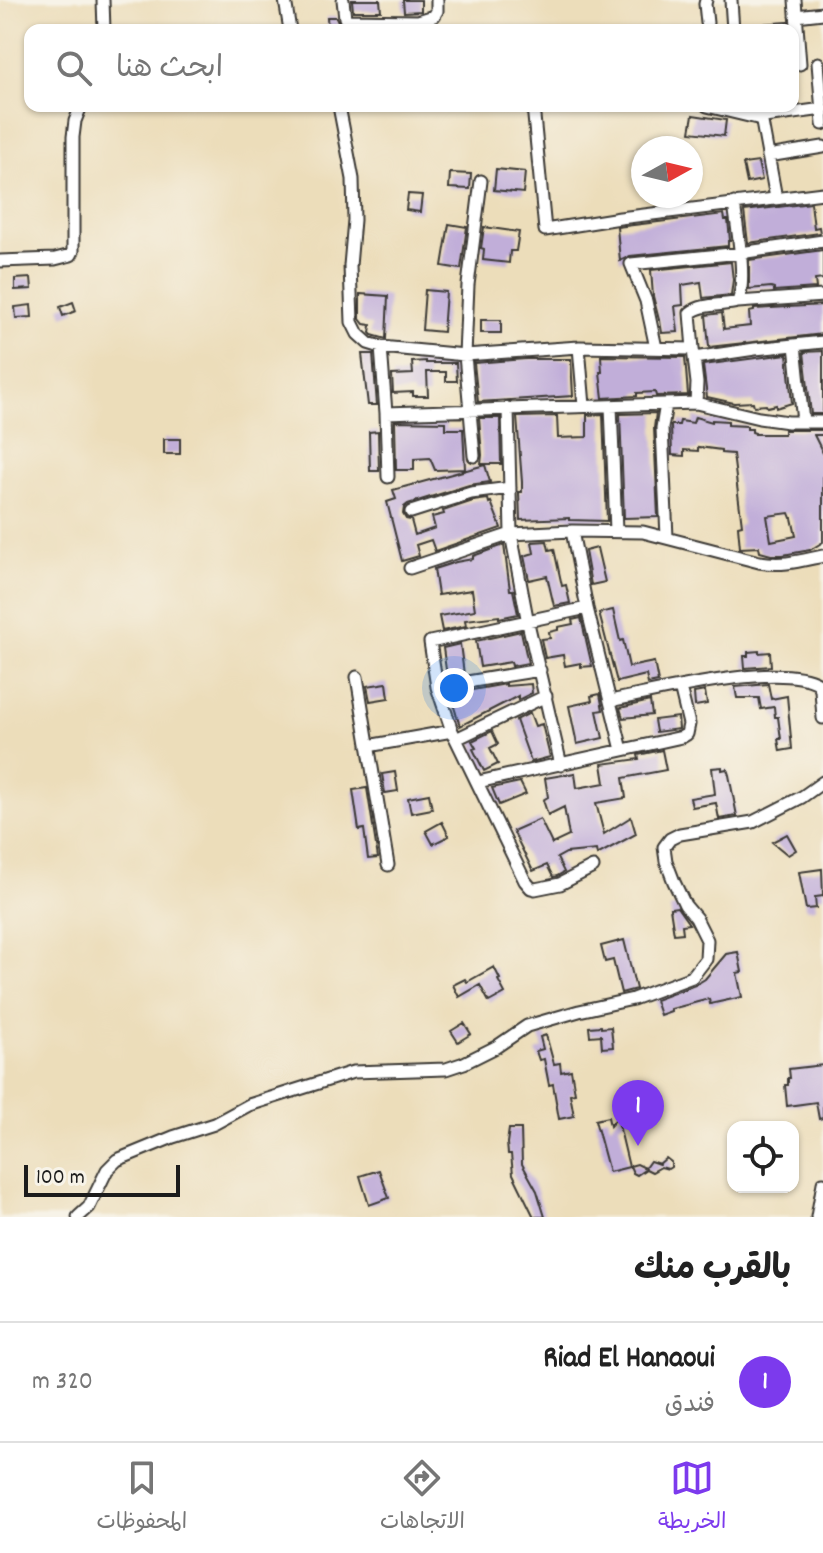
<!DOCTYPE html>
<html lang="ar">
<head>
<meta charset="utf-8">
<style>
	body { margin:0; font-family:Dekko,"Playpen Sans Arabic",sans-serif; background:#f6f6f6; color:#222; direction:rtl }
	.controls { position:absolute; right:24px; bottom:24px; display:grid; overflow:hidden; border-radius:16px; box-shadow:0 2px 6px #0004 }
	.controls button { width:72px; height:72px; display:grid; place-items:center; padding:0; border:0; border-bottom:2px solid #e0e0e0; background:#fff; color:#222; font:40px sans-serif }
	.compass { position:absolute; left:631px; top:136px; width:72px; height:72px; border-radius:50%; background:#fff; box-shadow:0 2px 6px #0004; rotate:82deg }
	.scale { position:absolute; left:24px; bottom:20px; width:156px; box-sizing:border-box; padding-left:8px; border:4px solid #1c1c1c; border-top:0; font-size:22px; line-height:28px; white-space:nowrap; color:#1c1c1c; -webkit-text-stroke:6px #f7f3e8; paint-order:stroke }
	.you { position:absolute; left:454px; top:688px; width:28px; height:28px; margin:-20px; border:6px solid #fff; border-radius:50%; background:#1a73e8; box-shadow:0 0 0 12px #1a73e833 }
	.badge { display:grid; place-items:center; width:52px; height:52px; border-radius:50%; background:#7c3aed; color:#fff; font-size:26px; font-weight:700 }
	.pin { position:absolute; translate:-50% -66px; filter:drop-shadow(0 2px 4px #0008) }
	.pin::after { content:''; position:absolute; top:42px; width:28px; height:24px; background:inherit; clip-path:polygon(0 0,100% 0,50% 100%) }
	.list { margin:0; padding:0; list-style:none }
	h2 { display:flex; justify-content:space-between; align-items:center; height:104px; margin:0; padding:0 32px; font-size:34px }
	h2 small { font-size:26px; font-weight:400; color:#767676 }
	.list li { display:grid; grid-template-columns:52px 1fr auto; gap:24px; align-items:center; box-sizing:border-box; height:120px; padding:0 32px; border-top:2px solid #e0e0e0 }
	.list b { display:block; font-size:30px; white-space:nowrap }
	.list p { margin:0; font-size:26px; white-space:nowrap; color:#767676 }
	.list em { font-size:26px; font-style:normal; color:#767676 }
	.icon { flex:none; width:44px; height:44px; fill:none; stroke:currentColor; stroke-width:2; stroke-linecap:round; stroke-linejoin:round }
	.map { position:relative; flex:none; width:823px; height:1217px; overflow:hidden; direction:ltr }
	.search { position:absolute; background:#fff; box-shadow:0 2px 6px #0004; left:24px; right:24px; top:24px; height:88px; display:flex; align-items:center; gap:20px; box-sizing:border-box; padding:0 28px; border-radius:16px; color:#767676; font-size:30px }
	.sheet { height:224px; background:#fff }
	nav { display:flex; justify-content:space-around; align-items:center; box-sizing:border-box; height:112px; border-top:2px solid #e0e0e0; background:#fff; font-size:22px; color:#767676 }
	nav a { display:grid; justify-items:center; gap:4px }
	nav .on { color:#7c3aed }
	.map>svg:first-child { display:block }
</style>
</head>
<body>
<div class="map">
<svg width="823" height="1217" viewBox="0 0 823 1217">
	<rect width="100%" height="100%" fill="#f7f3e8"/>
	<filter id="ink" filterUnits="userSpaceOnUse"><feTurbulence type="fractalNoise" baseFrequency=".0125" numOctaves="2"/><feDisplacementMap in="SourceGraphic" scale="16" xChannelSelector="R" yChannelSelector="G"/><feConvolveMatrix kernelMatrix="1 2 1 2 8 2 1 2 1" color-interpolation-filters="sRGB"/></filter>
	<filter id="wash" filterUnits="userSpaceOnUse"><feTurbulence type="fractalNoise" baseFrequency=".006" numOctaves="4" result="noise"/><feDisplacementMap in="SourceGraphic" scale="32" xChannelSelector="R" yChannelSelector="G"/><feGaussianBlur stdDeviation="1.8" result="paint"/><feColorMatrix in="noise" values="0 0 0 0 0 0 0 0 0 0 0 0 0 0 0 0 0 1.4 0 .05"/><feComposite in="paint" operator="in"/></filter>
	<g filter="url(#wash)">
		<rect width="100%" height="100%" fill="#ecddba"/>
		<g id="blocks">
			<path fill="#c1aed9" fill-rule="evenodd" d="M352,0H380L381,11H353Z
				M403,0H421V11L404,12Z
				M327,17H336L342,30H328Z
				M693,115L726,120L724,136L690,132Z
				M758,162L762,180L747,183L743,164Z
				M496,169L525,172L523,193L494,190Z
				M450,173L471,174L470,189L449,188Z
				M408,194L422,195L420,212L406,210Z
				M811,203L814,228L819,227L820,233L748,243L744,211Z
				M724,214L725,220H728L729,230L730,241H728V246L630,256L620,261L617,227Z
				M449,224L467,227L461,269L442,266Z
				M484,227L519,232L516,251H510L509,263L483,260L484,249L481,248Z
				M823,250V279L815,280L816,288L774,291V288L771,287L749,289V260Z
				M731,262L733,280L731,295L703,298L701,282L682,285L683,305L675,306L678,332L662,333L660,320H659L653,296L651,270Z
				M31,278L32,289L15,290V279Z
				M425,290L446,292L443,332L422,330Z
				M360,294L388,296L386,339L372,335L370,333L371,325L364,324L360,319Z
				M73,302L76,311L63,316L60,307Z
				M31,305L32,317L16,318L15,307Z
				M823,305V334L709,347L706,315L722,313L724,329L750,326L749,312L754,311V309Z
				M481,320H501V333H481Z
				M823,351V414H811L804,352Z
				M362,354H373L377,405H368Z
				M787,354L792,403L776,408V405L767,407L766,405L754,406L753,402L734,403L707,397L703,365Z
				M601,356L685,357L688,395L656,396L655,392L637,393V396L603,398L600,372H602Z
				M526,359H571L573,396L478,402L474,363Z
				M426,361V363H456L457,381H446V372H427L428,396H413V392L393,393L392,375L413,374L412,362Z
				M656,413L654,428L658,517L624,518L620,414Z
				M603,414L607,521L569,520V518L520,520L519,492H522V482L517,417L557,416L558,438L587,437V415Z
				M695,417L712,422V420L728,421V425L747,426V429H752V432L755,433V434H784V430H823V435H814L823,453V542L810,550L783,555H771L760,552L759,547L740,548L738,526L742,525L733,454L721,453V450L698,447V451L684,450V456L672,455L671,425H679L680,421L693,423ZM789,513L791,518H792L796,536L771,541L767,516Z
				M479,418H500L501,464H481L482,455Z
				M395,421L446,422V429H463L465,469L435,470L430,458L414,459V470H396Z
				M378,431L379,471H370L369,432Z
				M164,439H180V454H164Z
				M485,465L490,482L469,485L408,504L404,507L403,514L406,519L411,520L415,535L435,528L432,517L444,514L443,511L473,501L488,499L489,503L491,502L501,528L435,551L431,540L416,545L419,556L402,561L387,502L396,499L393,490Z
				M547,541L549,550L554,549L562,586L566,585L570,603L554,606L547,576L529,580L524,556L534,553L532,542Z
				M504,545L510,590H513L518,614L499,618V616L465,620L466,626L442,631L439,616L475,610L472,590L438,595L434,569L456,562L473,559V556Z
				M597,548L605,582L591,585L585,551Z
				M613,610L620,641L623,640L629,667L654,662L658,682L648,684L646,675L617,682L599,613Z
				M581,618L592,666L581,667V663L565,666L563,655L545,658L541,639L550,638L549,632L558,630V627L573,624L572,620Z
				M521,631L528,663L512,666L511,662L480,667L476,641Z
				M460,644L464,674L447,677L443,648Z
				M759,651V653L770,652L771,666L745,668L744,656H748V652Z
				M387,683L389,698L370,701L367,686Z
				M506,684V686L531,684L532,693L518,700V696L460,726L450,694Z
				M768,684L771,699L787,696L792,749L780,751L778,739H781L778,717H775L774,707L761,709L759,698H737L735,687Z
				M705,691L707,704L695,706L694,693Z
				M600,694L603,710L597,711L603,738L577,744L569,706L592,701L591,696Z
				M650,701L652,715L623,718L620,708Z
				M530,713L535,726L542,724L550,757L531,762L516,720Z
				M678,717L679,729L656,732L654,720Z
				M492,731L498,744L490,748L498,764L484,771L473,749L476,748L472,741Z
				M662,750L666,770L623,778L626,798L596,803L604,834L631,817L636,834L597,855L596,850L566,853L557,858L564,872L557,876L553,877L547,865L533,871L513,831L540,819L552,844L569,836L564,807L548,815L543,800L548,797L545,778L575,773L577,788L605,783L602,764L639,759L638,755Z
				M722,767V770L727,769L729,775L737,816L719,819L716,803L692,807L690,798L715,794L712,768Z
				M395,772L398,791L385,793L382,774Z
				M520,782L526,794L499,805L492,788Z
				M367,788L378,858L368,859L364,829L359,830L353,790Z
				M429,794L432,809L411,813L408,798Z
				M442,822L449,836L433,844L426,831Z
				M787,834L796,850L788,855L772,842Z
				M822,869L823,896L815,897L816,908L806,909L799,872Z
				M677,907L689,924L682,925L683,933L674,934L670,908Z
				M624,940L636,989L621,993L613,960L605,962L601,946Z
				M738,952L742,972L737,973L742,997L710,1004L709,999L671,1009V1011L660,1015L655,1000L695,985L705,979L726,954Z
				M494,967L500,979L498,980L505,993L489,1002L480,985L459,997L453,985L465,979L467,982Z
				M464,1023L471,1034L458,1042L451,1031Z
				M601,1026V1028L611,1027L613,1047L602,1048L601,1035L590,1036L589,1027Z
				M546,1035L554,1064L560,1063L561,1072L571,1070L575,1093L570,1094L574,1116L559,1119L553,1084L549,1085L544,1059L539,1060L536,1051L543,1049L540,1037Z
				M823,1065V1118L819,1119L816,1102L787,1106L785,1085H788V1078H790L789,1069Z
				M652,1106L658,1108L659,1113L657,1116L653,1117L647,1114L640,1119L630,1118L619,1125L629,1167L609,1172L595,1120L608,1117L610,1126L622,1112L631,1115L638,1109L646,1112Z
				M509,1129H521L522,1164L537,1191L545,1217H534L513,1174L511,1154H508L507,1143Z
				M666,1158L671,1162V1167L668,1169L661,1167L652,1172L646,1169L637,1175L633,1173L630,1166L637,1164L645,1168L650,1161L659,1164Z
				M379,1170L389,1198L369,1205L360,1176Z"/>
		</g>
	</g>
	<g filter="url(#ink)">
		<use href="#blocks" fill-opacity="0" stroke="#3b3934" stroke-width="2"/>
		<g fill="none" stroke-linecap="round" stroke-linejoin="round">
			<g stroke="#3b3934" stroke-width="15">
				<path id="minor" d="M103,0L104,30
					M285,0L290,30
					M343,0L345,18L348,20L418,21L434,16L437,11V0
					M706,0L705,4L707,23
					M731,0L733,30
					M795,0L800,64
					M796,16L823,13
					M766,30L797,28
					M818,63L823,124
					M339,106L353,179L354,220L350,266L352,322L358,334L368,343L381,347L465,355L579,347L693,349L697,383L696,403
					M533,106L545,230L620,218L823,193
					M707,106L757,118L823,109
					M761,117L776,198
					M768,156L823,147
					M0,261L55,259L71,255L73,251V137L75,121L81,106
					M738,302L823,296
					M795,345L803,422
					M381,347L386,413L388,477
					M579,347L584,406
					M656,348L646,301L631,264L740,253L823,241
					M693,349L690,313C703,303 722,306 738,302C747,279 737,229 734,203
					M694,358L755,349L823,342
					M666,404L662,428L667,537
					M611,406L616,531
					M508,408L511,534L572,531L643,532L759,562C784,566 799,561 823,556
					M386,413L696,403L759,418L788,422H823
					M474,456L465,355L468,285L481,181
					M411,512L471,493L510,488
					M572,531L587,608L622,750
					M410,568L511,534L528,623L561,765
					M540,670L437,687L430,642L587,608
					M357,677L388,865
					M437,687L452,731L525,881L531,888L535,889L560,884L593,867
					M610,701C657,692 778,661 818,683L821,690L823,718
					M456,739L546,696
					M368,746L452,731
					M478,782L682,737L687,734L689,724L680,687
					M78,1217L89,1207L107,1170L117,1160L173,1137L214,1124L249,1105L353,1072L446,1069L464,1063L496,1047L527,1026L579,1011L633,999L692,977L706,959L707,940L696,918L685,905L674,882L666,861L664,847L670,839L680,834L753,822L802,797L823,782
					M817,1217L823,1183"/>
			</g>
			<use href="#minor" stroke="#fff" stroke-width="11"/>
		</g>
	</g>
</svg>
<div class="controls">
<button><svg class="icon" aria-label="locate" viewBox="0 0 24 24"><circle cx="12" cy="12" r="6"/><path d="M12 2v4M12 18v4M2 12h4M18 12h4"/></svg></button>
</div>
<svg class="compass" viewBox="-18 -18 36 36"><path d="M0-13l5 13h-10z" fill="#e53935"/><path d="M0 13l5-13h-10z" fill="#767676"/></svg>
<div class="scale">100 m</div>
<div class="you"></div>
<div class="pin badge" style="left:638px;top:1146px">1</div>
<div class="search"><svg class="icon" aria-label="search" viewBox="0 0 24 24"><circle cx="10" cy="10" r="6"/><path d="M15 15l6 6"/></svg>ابحث هنا</div>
</div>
<section class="sheet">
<h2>بالقرب منك<small></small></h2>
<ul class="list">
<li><span class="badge">1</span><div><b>Riad El Hanaoui</b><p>فندق</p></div><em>320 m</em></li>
</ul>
</section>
<nav>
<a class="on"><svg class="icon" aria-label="map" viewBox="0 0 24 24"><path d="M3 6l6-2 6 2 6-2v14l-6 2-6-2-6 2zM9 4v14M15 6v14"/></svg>الخريطة</a>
<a><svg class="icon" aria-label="directions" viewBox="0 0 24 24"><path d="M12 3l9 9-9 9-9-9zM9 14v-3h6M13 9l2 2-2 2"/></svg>الاتجاهات</a>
<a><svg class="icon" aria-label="saved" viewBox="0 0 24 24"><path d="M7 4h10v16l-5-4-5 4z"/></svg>المحفوظات</a>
</nav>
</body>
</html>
